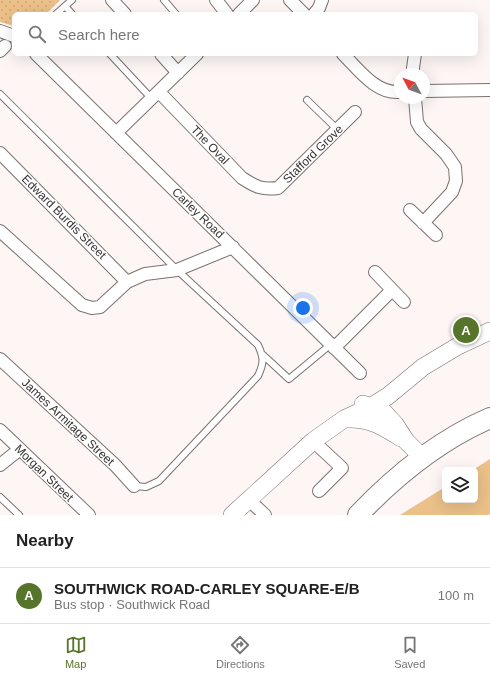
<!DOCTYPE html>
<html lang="en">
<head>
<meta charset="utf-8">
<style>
	body { margin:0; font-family:Helvetica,sans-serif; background:#f6f6f6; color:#222 }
	.controls { position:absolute; right:12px; bottom:12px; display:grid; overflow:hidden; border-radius:6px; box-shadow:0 4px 16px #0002 }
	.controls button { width:36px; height:36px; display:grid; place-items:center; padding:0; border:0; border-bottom:1px solid #e0e0e0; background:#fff; color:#222; font:20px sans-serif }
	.compass { position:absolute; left:394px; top:68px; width:36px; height:36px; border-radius:50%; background:#fff; box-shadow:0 4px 16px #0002; rotate:311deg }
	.you { position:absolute; left:303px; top:308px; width:14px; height:14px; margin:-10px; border:3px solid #fff; border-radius:50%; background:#1a73e8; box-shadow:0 0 0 6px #1a73e833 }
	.badge { display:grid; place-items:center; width:26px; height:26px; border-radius:50%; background:#57752a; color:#fff; font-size:13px; font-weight:700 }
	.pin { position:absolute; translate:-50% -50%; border:2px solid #fff; box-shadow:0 1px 4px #0006 }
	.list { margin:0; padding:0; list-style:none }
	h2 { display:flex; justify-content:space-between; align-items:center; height:52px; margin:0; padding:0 16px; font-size:17px }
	h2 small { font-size:13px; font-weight:400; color:#767676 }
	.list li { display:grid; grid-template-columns:26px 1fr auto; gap:12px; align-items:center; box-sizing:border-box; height:56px; padding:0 16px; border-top:1px solid #e0e0e0 }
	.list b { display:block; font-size:15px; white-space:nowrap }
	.list p { margin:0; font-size:13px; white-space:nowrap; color:#767676 }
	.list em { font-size:13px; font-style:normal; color:#767676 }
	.icon { flex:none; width:22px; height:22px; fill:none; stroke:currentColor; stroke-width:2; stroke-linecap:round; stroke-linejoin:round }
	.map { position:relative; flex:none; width:490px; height:515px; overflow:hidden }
	.search { position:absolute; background:#fff; box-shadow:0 4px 16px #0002; left:12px; right:12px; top:12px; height:44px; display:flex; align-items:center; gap:10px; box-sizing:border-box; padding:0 14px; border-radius:6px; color:#767676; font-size:15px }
	.sheet { height:108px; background:#fff }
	nav { display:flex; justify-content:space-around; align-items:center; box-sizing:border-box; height:56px; border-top:1px solid #e0e0e0; background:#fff; font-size:11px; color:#767676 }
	nav a { display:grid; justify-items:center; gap:2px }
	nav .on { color:#57752a }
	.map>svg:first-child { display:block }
</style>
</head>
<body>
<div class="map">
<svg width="490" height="515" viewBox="0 0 490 515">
	<defs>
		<pattern id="park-dots" width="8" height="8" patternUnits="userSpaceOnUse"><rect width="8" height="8" fill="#ebc089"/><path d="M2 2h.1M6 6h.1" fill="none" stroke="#caa577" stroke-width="1.8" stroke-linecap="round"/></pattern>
	</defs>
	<rect width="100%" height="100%" fill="#fef6f4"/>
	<path fill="#ebc089" d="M490,459V514L488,515H400L445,487V500H475V470H473Z"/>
	<path fill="url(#park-dots)" d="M0,0H60L46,14H14V26L0,22Z"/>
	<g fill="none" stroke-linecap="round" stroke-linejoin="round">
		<g stroke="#797270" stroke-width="8">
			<path id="lane" d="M164,0L176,14
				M65,6L72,14
				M56,14L72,0
				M110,54L151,98
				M0,94L177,270L258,345C264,358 264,363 258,376L159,481L146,487L134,486
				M307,100L338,130
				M263,355L289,379L330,345
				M0,497L19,515"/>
		</g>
		<g stroke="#797270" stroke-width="14">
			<path id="street" d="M112,0L125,14
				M216,0L227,14
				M290,0L304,14
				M239,14L253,0
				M314,14L319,8L322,0
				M0,31L14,36
				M0,51L5,46
				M36,54L360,373
				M161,54L178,73
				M343,54C359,70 376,94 400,92
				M413,74V68L415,54
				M424,91L490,90
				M159,92L242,178C256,187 262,190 278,188L355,112
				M415,98L417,122L421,129L446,154L455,167L456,181L452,192L423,223
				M116,133L197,54
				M0,153L127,282
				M410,210L436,235
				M0,231L82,305L92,308L100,307L127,282L145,274L177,270L233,247
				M375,272L404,302
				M334,348L392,290
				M0,359L115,465L134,486
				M0,430L89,515
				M313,441L342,468L319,491
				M0,465L20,449
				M249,500L265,515"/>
		</g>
		<g stroke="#797270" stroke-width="18">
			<path id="secondary" d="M363,404L382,410L395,424L406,441L422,457
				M346,419C369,418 382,426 401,438
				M232,515L313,441L344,419L372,406L388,396L423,367L458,346L490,331"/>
		</g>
		<g stroke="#797270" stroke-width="22">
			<path id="primary" d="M358,515C396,475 439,440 490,418"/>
		</g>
		<use href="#lane" stroke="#fff" stroke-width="6"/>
		<use href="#street" stroke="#fff" stroke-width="12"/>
		<use href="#secondary" stroke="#fff" stroke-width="17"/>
		<use href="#primary" stroke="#fff" stroke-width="20"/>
	</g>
	<g text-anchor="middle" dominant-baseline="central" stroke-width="3" stroke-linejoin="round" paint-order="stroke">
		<g font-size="12" fill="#353232" stroke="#fff">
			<text transform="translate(210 145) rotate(46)">The Oval</text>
			<text transform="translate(313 154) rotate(-44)">Stafford Grove</text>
			<text transform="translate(198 213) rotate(44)">Carley Road</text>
			<text transform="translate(64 217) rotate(45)">Edward Burdis Street</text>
			<text transform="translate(68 422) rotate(43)">James Armitage Street</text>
			<text transform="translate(44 473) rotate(44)">Morgan Street</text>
		</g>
	</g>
</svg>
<div class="controls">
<button><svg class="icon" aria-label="layers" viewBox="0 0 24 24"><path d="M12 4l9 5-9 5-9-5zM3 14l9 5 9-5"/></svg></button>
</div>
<svg class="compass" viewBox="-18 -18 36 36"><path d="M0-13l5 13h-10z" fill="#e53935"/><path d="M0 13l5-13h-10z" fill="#767676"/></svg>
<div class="you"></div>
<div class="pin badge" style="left:466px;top:330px">A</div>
<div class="search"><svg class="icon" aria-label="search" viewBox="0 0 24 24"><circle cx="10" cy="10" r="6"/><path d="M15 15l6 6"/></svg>Search here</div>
</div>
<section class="sheet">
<h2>Nearby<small></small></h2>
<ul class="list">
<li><span class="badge">A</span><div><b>SOUTHWICK ROAD-CARLEY SQUARE-E/B</b><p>Bus stop · Southwick Road</p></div><em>100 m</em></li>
</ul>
</section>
<nav>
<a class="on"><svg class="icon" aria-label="map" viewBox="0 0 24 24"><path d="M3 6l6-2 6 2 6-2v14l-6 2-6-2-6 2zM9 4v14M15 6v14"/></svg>Map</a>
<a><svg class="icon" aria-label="directions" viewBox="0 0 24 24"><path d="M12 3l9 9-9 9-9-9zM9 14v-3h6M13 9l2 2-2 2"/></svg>Directions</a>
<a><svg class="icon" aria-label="saved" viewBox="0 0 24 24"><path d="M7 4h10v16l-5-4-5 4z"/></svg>Saved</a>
</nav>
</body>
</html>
